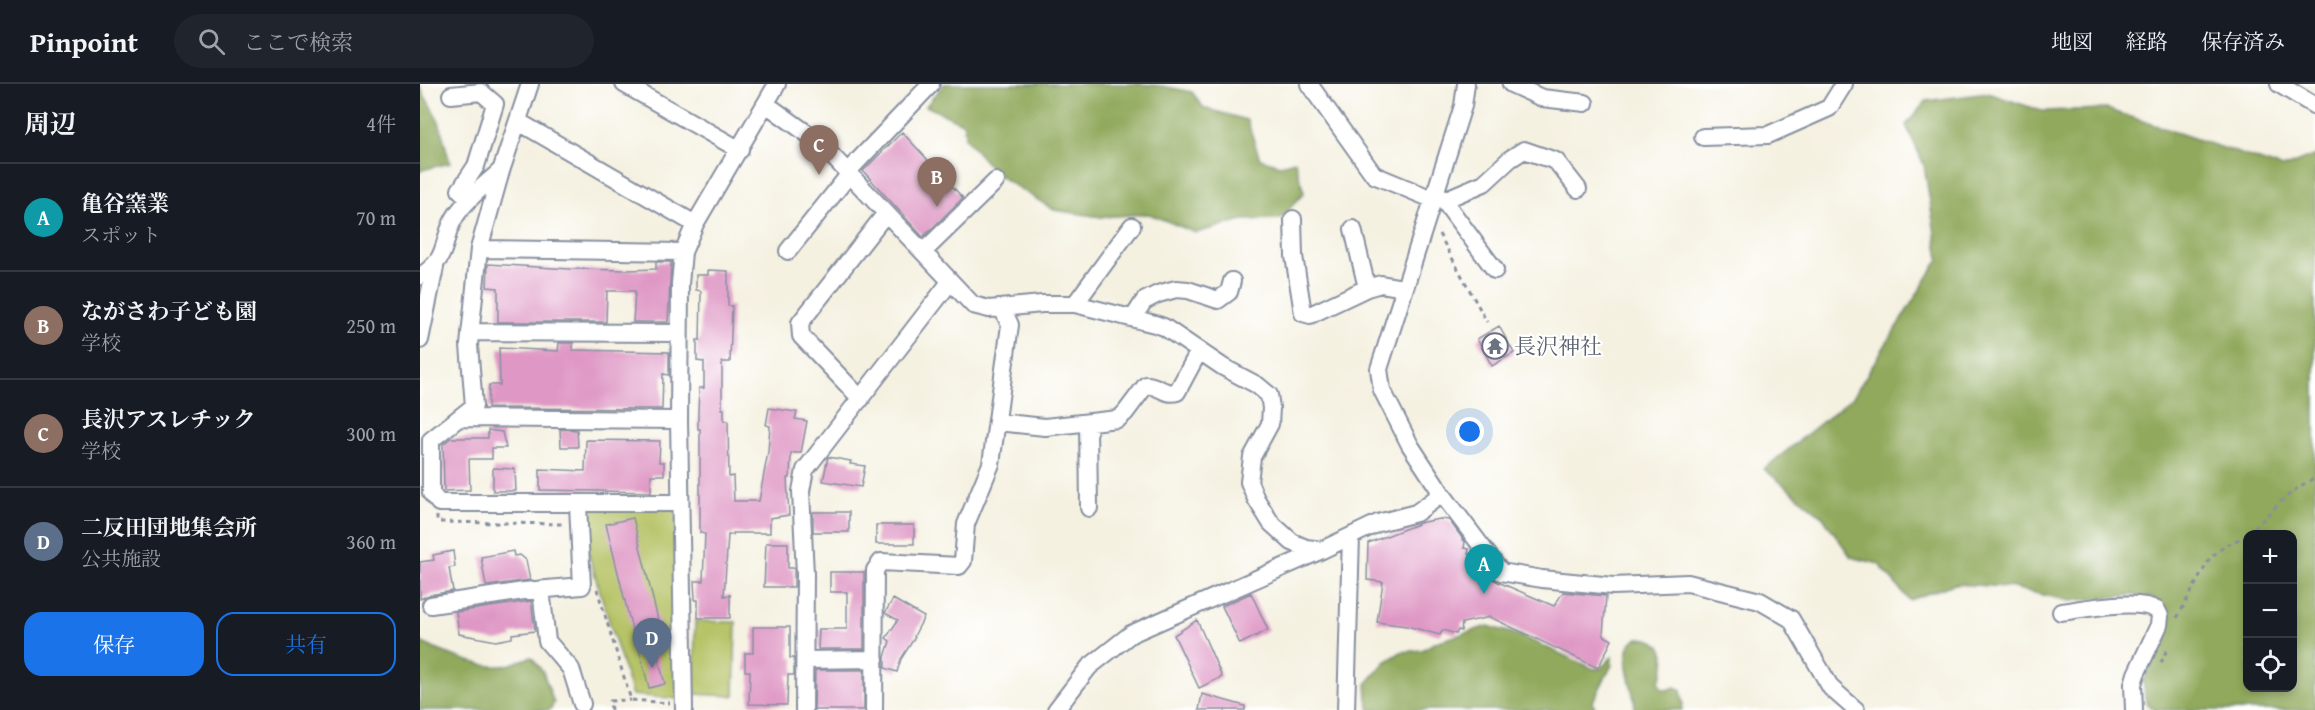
<!DOCTYPE html>
<html lang="ja">
<head>
<meta charset="utf-8">
<style>
	body { margin:0; font-family:"Gentium Book Plus","Noto Serif JP",serif; background:#20242c; color:#f1f3f6 }
	.controls { position:absolute; right:18px; bottom:18px; display:grid; overflow:hidden; border-radius:12px; box-shadow:0 3px 9px #0003 }
	.controls button { width:54px; height:54px; display:grid; place-items:center; padding:0; border:0; border-bottom:2px solid #363941; background:#171b24; color:#f1f3f6; font:30px sans-serif }
	.you { position:absolute; left:1050px; top:348px; width:21px; height:21px; margin:-15px; border:4px solid #fff; border-radius:50%; background:#1a73e8; box-shadow:0 0 0 9px #1a73e833 }
	.badge { display:grid; place-items:center; width:39px; height:39px; border-radius:50%; background:#1a73e8; color:#fff; font-size:20px; font-weight:700 }
	.pin { position:absolute; translate:-50% -50px; filter:drop-shadow(0 2px 3px #0008) }
	.pin::after { content:''; position:absolute; top:32px; width:21px; height:18px; background:inherit; clip-path:polygon(0 0,100% 0,50% 100%) }
	.list { margin:0; padding:0; list-style:none }
	h2 { display:flex; justify-content:space-between; align-items:center; height:78px; margin:0; padding:0 24px; font-size:26px }
	h2 small { font-size:20px; font-weight:400; color:#9ea1a6 }
	.list li { display:grid; grid-template-columns:39px 1fr auto; gap:18px; align-items:center; box-sizing:border-box; height:108px; padding:0 24px; border-top:2px solid #363941 }
	.list b { display:block; font-size:22px; white-space:nowrap }
	.list p { margin:0; font-size:20px; white-space:nowrap; color:#9ea1a6 }
	.list em { font-size:20px; font-style:normal; color:#9ea1a6 }
	.actions { display:flex; gap:12px; padding:18px 24px }
	.actions a { flex:1; padding:14px 0; border:2px solid #1a73e8; border-radius:18px; text-align:center; font-size:21px; color:#1a73e8 }
	.actions .main { background:#1a73e8; color:#fff }
	.icon { flex:none; width:33px; height:33px; fill:none; stroke:currentColor; stroke-width:2; stroke-linecap:round; stroke-linejoin:round }
	.map { position:relative; flex:none; width:1895px; height:626px; overflow:hidden }
	header { display:flex; align-items:center; gap:36px; box-sizing:border-box; height:84px; padding:0 30px; background:#171b24; border-bottom:2px solid #363941 }
	header strong { font-size:28px }
	nav { display:flex; gap:33px; margin-inline-start:auto; font-size:21px }
	.search { width:420px; height:54px; background:#20242c; display:flex; align-items:center; gap:15px; box-sizing:border-box; padding:0 21px; border-radius:33px; color:#9ea1a6; font-size:22px }
	main { display:flex }
	aside { flex:1; background:#171b24 }
	.map>svg:first-child { display:block }
</style>
</head>
<body>
<header>
<strong>Pinpoint</strong>
<div class="search"><svg class="icon" aria-label="search" viewBox="0 0 24 24"><circle cx="10" cy="10" r="6"/><path d="M15 15l6 6"/></svg>ここで検索</div>
<nav><a>地図</a><a>経路</a><a>保存済み</a></nav>
</header>
<main>
<aside>
<h2>周辺<small>4件</small></h2>
<ul class="list">
<li><span class="badge" style="background:#0f9aa8">A</span><div><b>亀谷窯業</b><p>スポット</p></div><em>70 m</em></li>
<li><span class="badge" style="background:#8d6e63">B</span><div><b>ながさわ子ども園</b><p>学校</p></div><em>250 m</em></li>
<li><span class="badge" style="background:#8d6e63">C</span><div><b>長沢アスレチック</b><p>学校</p></div><em>300 m</em></li>
<li><span class="badge" style="background:#5c6f8a">D</span><div><b>二反田団地集会所</b><p>公共施設</p></div><em>360 m</em></li>
</ul>
<div class="actions"><a class="main">保存</a><a>共有</a></div>
</aside>
<div class="map">
<svg width="1895" height="626" viewBox="0 0 1895 626">
	<rect width="100%" height="100%" fill="#fff"/>
	<filter id="ink" filterUnits="userSpaceOnUse"><feTurbulence type="fractalNoise" baseFrequency=".0167" numOctaves="2"/><feDisplacementMap in="SourceGraphic" scale="12" xChannelSelector="R" yChannelSelector="G"/><feConvolveMatrix kernelMatrix="1 2 1 2 8 2 1 2 1" color-interpolation-filters="sRGB"/></filter>
	<filter id="wash" filterUnits="userSpaceOnUse"><feTurbulence type="fractalNoise" baseFrequency=".008" numOctaves="4" result="noise"/><feDisplacementMap in="SourceGraphic" scale="24" xChannelSelector="R" yChannelSelector="G"/><feGaussianBlur stdDeviation="1.35" result="paint"/><feColorMatrix in="noise" values="0 0 0 0 0 0 0 0 0 0 0 0 0 0 0 0 0 1.4 0 .05"/><feComposite in="paint" operator="in"/></filter>
	<g filter="url(#wash)">
		<rect width="100%" height="100%" fill="#f5f1e1"/>
		<path fill="#b6c366" stroke="#687962" stroke-width="1.5" d="M161,422L256,425L259,615L212,611L165,459Z
			M275,537L316,538L314,612L274,610Z"/>
		<path fill="#90a95b" stroke="#566c5c" stroke-width="1.5" fill-rule="evenodd" d="M524,0H719L742,2L772,8L784,24L827,36L840,75L860,81L875,77L884,109L860,135L822,136L776,149L729,130L681,133L634,126L576,90L545,54L544,40L506,22Z
			M0,3L19,37L30,79L2,86L0,88Z
			M1568,9L1622,27L1687,25L1863,84L1895,71V626H1735L1726,619L1723,597L1746,556L1750,536L1745,523L1732,514L1713,511L1650,517L1589,503L1534,500L1489,516L1459,480L1431,473L1403,433L1344,385L1433,313L1519,175L1504,81L1486,41L1506,17ZM1828,450H1872V604H1828Z
			M1068,542L1099,551L1174,585L1181,584L1192,573V581L1172,619L1177,626H950L947,615L946,600L965,578L981,568L1002,566L1016,558Z
			M1218,554C1247,554 1249,576 1239,598L1241,604L1247,606L1255,603L1261,606L1263,620L1262,626H1215C1215,603 1199,581 1211,558Z
			M0,558C19,567 60,584 81,582C90,582 102,575 112,573L123,588L134,619L130,626H0Z"/>
		<g id="blocks">
			<path fill="#df98c5" d="M482,48L543,114L503,153L443,87Z
				M236,178H251L248,238H213L215,207H187L186,238H78V204L67,203L68,180L150,185L208,186L236,185Z
				M288,186L308,187V222H312L310,278H302V325H304V337H308L309,393L313,392L314,417H339L348,368L350,342L346,341L349,324L377,328L375,335L387,337L381,369H371L370,394H367L369,431L350,434V449H313V451H308L304,512L310,511V534H278V516H275L274,497H283L285,450L280,449V345H278V329L279,304H284V278L277,277V256H280L281,207L276,206V191H288Z
				M1079,242L1094,269L1072,282L1057,255Z
				M139,259H153V266L249,268V291L243,290L242,325L68,324L69,301H80L79,264L138,267Z
				M140,345L157,346L158,363H141Z
				M68,346L82,348L86,364H72V375H49L50,406L24,407L23,360L31,354H68Z
				M166,356L240,357L239,378H244V391H231V408L120,406V385L165,387Z
				M408,373L431,377L430,380L445,382L441,403L403,397Z
				M73,384L95,385L96,407H73Z
				M393,428H429V448H393Z
				M213,434L242,552L233,554L245,600L229,604L217,557L215,558L186,440Z
				M1020,435L1029,436L1045,458L1044,464L1049,465L1048,470L1055,472V485L1078,498L1134,522L1143,508L1186,512L1183,551L1192,556L1178,584L1070,533L1042,539L1041,547L1038,546L1036,550L1023,546L1020,551L987,542L957,538L963,498L947,496L948,459L1003,438Z
				M456,441H494V460H456Z
				M346,459H368V484H374V503H344Z
				M33,467L35,483L29,484L33,507L9,511L0,515V478L14,476L13,471Z
				M93,467L94,472L100,471L106,476L110,496L66,502L61,473Z
				M410,488H444V565H398L399,545H427V508H410Z
				M831,509L848,546L820,560L802,522Z
				M473,515L504,533L494,552L495,553L481,575L477,588L465,584V573L470,557L466,554L478,536L465,529Z
				M111,517L115,547L92,550V554L76,557L39,550L36,528Z
				M777,536L802,593L779,604L754,551Z
				M333,543H370V574H374V591H368L367,621L329,620L330,587H325V569H333Z
				M395,586H444V626H394Z
				M782,610L825,622V626H779Z"/>
		</g>
	</g>
	<g filter="url(#ink)">
		<use href="#blocks" fill-opacity="0" stroke="#8890a0" stroke-width="1.5"/>
		<g fill="none" stroke-linecap="round" stroke-linejoin="round">
			<g stroke="#8890a0" stroke-width="20">
				<path id="minor" d="M110,0L81,87L59,165L49,261L54,322L11,356V409L19,419H260
					M204,0L320,66
					M889,0L954,91L1012,115
					M1046,0L1043,22L959,285L962,306L990,361L1022,410L1081,488L1122,495L1193,502L1268,499L1340,517L1371,535L1411,604L1436,626
					M1091,0L1122,14L1165,19
					M1859,0L1895,22
					M31,11L61,8L75,20L56,82L40,106L50,115
					M346,20L399,58L553,221L569,225L622,220H655L735,240L744,243L803,283L837,301L849,311L851,324L850,340L832,373L829,398L836,415L851,439L872,458L886,464L902,466L958,439L996,429L1022,410
					M99,38L275,140
					M1283,53L1348,51L1409,24L1424,0
					M1018,109L1075,186
					M1024,116L1064,99L1090,75L1104,66L1136,77L1158,105
					M873,135L874,172L883,229L890,231L947,204L961,200L983,204
					M933,145L947,204
					M59,165L263,168
					M368,167L424,97L433,82L511,0
					M503,168L576,97
					M0,192C32,173 20,154 37,130C49,113 65,101 80,87
					M655,220L712,142
					M713,234L724,217L738,210L756,205L768,206L798,216L809,208L812,197
					M50,248L259,249
					M0,256L15,183
					M441,315L381,252L380,239L466,129
					M39,334L259,336
					M577,338L625,343L698,335L705,329L726,301C737,300 745,312 757,308L779,267
					M668,339L669,424
					M121,506L127,557L151,585L162,620
					M11,521L104,507L162,502L158,421L160,419
					M1641,528C1664,525 1718,514 1737,526L1740,532L1739,541L1716,590L1713,600L1714,626
					M385,576L455,575
					M264,626L259,336L260,200L263,168L275,140L357,0
					M384,626L385,490L381,407L385,386L530,198
					M454,626L455,486L461,478L539,482L543,477L546,440L571,380L590,241L582,224
					M636,626L669,583L711,550L902,466
					M926,626L931,452"/>
			</g>
			<path stroke="#8890a0" stroke-width="3" stroke-dasharray="4.5 4.5" stroke-linecap="butt" d="M1019,150L1067,238
				M17,432V438L143,440
				M1828,450C1849,431 1868,406 1895,394
				M177,505L211,616L250,619
				M1757,534L1790,474L1806,461L1828,451
				M1741,579L1748,563
				M191,626L190,617L211,616"/>
			<use href="#minor" stroke="#fff" stroke-width="16"/>
		</g>
	</g>
	<defs>
		<g id="temple-ring" transform="scale(1.35)"><circle r="9.5" fill="#fff" stroke="#6b7280" stroke-width="1.5"/><path d="M0-6L5-2H3V0L6.5 2.5H4V6H1.5V3h-3V6H-4V2.5H-6.5L-3 0V-2H-5Z" fill="#6b7280"/></g>
	</defs>
	<g fill-rule="evenodd">
		<use href="#temple-ring" x="1075" y="262"/>
	</g>
	<g text-anchor="middle" dominant-baseline="central" stroke-width="4.5" stroke-linejoin="round" paint-order="stroke">
		<g font-size="22" fill="#5b616d" stroke="#fff" text-anchor="start">
			<text x="1094" y="262">長沢神社</text>
		</g>
	</g>
</svg>
<div class="controls">
<button>+</button>
<button>−</button>
<button><svg class="icon" aria-label="locate" viewBox="0 0 24 24"><circle cx="12" cy="12" r="6"/><path d="M12 2v4M12 18v4M2 12h4M18 12h4"/></svg></button>
</div>
<div class="you"></div>
<div class="pin badge" style="left:1064px;top:510px;background:#0f9aa8">A</div>
<div class="pin badge" style="left:517px;top:123px;background:#8d6e63">B</div>
<div class="pin badge" style="left:399px;top:91px;background:#8d6e63">C</div>
<div class="pin badge" style="left:232px;top:584px;background:#5c6f8a">D</div>
</div>
</main>
</body>
</html>
